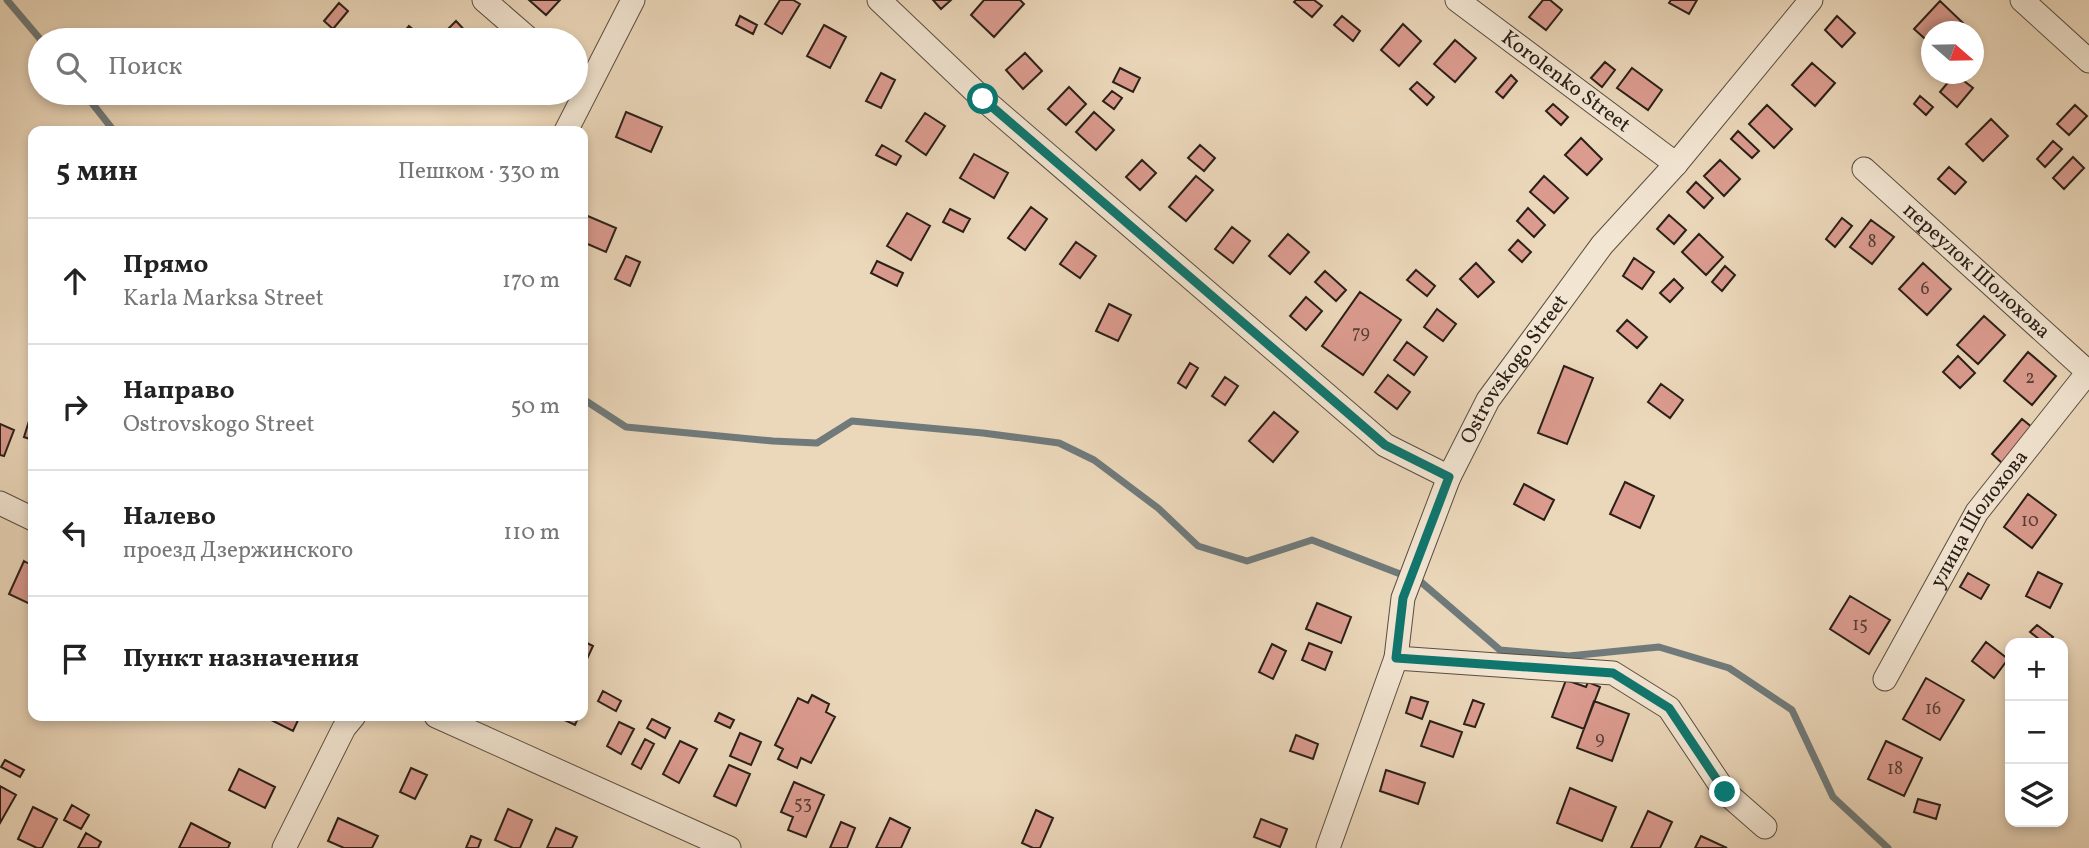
<!DOCTYPE html>
<html lang="ru">
<head>
<meta charset="utf-8">
<style>
	body { margin:0; font-family:Vollkorn,serif; background:#f2f2f2; color:#222 }
	.controls { position:absolute; right:21px; bottom:21px; display:grid; overflow:hidden; border-radius:14px; box-shadow:0 4px 10px #0003 }
	.controls button { width:63px; height:63px; display:grid; place-items:center; padding:0; border:0; border-bottom:2px solid #e0e0e0; background:#fff; color:#222; font:35px sans-serif }
	.compass { position:absolute; left:1921px; top:21px; width:63px; height:63px; border-radius:50%; background:#fff; box-shadow:0 4px 10px #0003; rotate:110deg }
	.stop { position:absolute; width:21px; height:21px; margin:-16px; border:5px solid #0f766e; border-radius:50%; background:#fff }
	.stop.end { background:#0f766e; border-color:#fff; box-shadow:0 2px 7px #0008 }
	.list { margin:0; padding:0; list-style:none }
	h2 { display:flex; justify-content:space-between; align-items:center; height:91px; margin:0; padding:0 28px; font-size:30px }
	h2 small { font-size:23px; font-weight:400; color:#767676 }
	.list li { display:grid; grid-template-columns:46px 1fr auto; gap:21px; align-items:center; box-sizing:border-box; height:126px; padding:0 28px; border-top:2px solid #e0e0e0 }
	.list b { display:block; font-size:26px; white-space:nowrap }
	.list p { margin:0; font-size:23px; white-space:nowrap; color:#767676 }
	.list em { font-size:23px; font-style:normal; color:#767676 }
	.icon { flex:none; width:38px; height:38px; fill:none; stroke:currentColor; stroke-width:2; stroke-linecap:round; stroke-linejoin:round }
	.map { position:relative; flex:none; width:2089px; height:848px; overflow:hidden }
	.search { position:absolute; background:#fff; box-shadow:0 4px 10px #0003; left:28px; top:28px; width:560px; height:77px; display:flex; align-items:center; gap:18px; box-sizing:border-box; padding:0 24px; border-radius:38px; color:#767676; font-size:26px }
	.panel { position:absolute; background:#fff; box-shadow:0 4px 10px #0003; left:28px; top:126px; width:560px; height:595px; border-radius:14px }
	.map>svg:first-child { display:block }
</style>
</head>
<body>
<div class="map">
<svg width="2089" height="848" viewBox="0 0 2089 848">
	<rect width="100%" height="100%" fill="#ebd7ba"/>
	<filter id="stains"><feTurbulence type="fractalNoise" baseFrequency=".00286" numOctaves="4"/><feColorMatrix values="0 0 0 0 .2 0 0 0 0 .09 0 0 0 0 .02 0 0 0 .5 -.17"/></filter>
	<radialGradient id="worn" r=".72"><stop offset=".6" stop-color="#630" stop-opacity="0"/><stop offset="1" stop-color="#630" stop-opacity=".3"/></radialGradient>
	<g fill="none" stroke-linecap="round" stroke-linejoin="round">
		<path stroke="#707a7a" stroke-width="7" d="M7,0L41,40
			M84,93L114,131
			M583,399L626,427L773,441L817,443L852,421L983,433L1059,443L1094,460L1158,508L1198,546L1247,561L1312,540L1421,582L1500,650L1569,656L1659,647L1729,668L1792,710L1833,797L1888,848"/>
	</g>
	<path fill="#db9b8f" stroke="#2a2018" stroke-width="2" d="M529,0H560L546,15Z
		M780,0H793L800,4L782,34L765,24Z
		M933,0H951L941,9Z
		M984,0H1020L1024,4L994,37L971,15Z
		M1296,0H1314L1322,6L1312,17L1294,2Z
		M1543,0H1550L1562,10L1546,30L1529,17Z
		M1671,0H1697L1689,14L1669,3Z
		M1940,1L1963,23L1955,32H1932V45L1914,29Z
		M339,3L348,11L333,29L324,21Z
		M740,16L757,25L753,34L736,25Z
		M1342,16L1360,31L1353,41L1334,25Z
		M1837,16L1855,33L1842,47L1825,30Z
		M456,21L470,36L466,40H437Z
		M1403,24L1421,41L1399,66L1381,50Z
		M824,25L846,37L830,68L807,56Z
		M409,26L425,39L424,40H397Z
		M1455,40L1476,58L1455,82L1434,64Z
		M1025,53L1042,71L1023,89L1006,70Z
		M1605,62L1615,70L1602,87L1591,78Z
		M1812,63L1835,83L1815,106L1792,85Z
		M1120,68L1140,78L1133,92L1113,82Z
		M1632,68L1662,90L1648,110L1617,88Z
		M881,73L895,80L881,108L866,101Z
		M1955,74L1973,88L1957,107L1940,92Z
		M1511,75L1517,81L1503,98L1496,92Z
		M1417,82L1434,97L1427,105L1410,89Z
		M1069,87L1086,104L1066,125L1048,109Z
		M1112,91L1122,98L1114,109L1103,101Z
		M436,93H453L447,102Z
		M1920,96L1933,107L1926,115L1914,104Z
		M1553,104L1568,117L1561,125L1546,111Z
		M1767,105L1792,129L1774,148L1749,124Z
		M2075,105L2087,116L2069,135L2057,124Z
		M626,112L662,127L651,152L616,137Z
		M1094,112L1114,130L1096,150L1076,132Z
		M925,113L945,126L926,155L906,141Z
		M1991,119L2008,136L1983,161L1966,144Z
		M1738,131L1759,151L1752,158L1731,139Z
		M1581,138L1602,159L1587,175L1565,155Z
		M2053,141L2062,149L2045,167L2037,159Z
		M882,145L901,156L896,165L876,155Z
		M1200,145L1215,158L1204,171L1188,158Z
		M974,154L1008,173L994,198L960,178Z
		M2073,157L2084,168L2064,189L2053,178Z
		M1142,160L1156,173L1140,190L1126,177Z
		M1720,160L1740,179L1724,196L1704,176Z
		M1949,167L1966,182L1955,194L1938,179Z
		M1196,176L1213,190L1186,221L1169,207Z
		M1544,176L1568,198L1554,213L1530,192Z
		M1696,182L1713,198L1704,208L1687,192Z
		M1031,207L1047,219L1025,250L1008,238Z
		M1528,208L1545,225L1534,237L1517,221Z
		M950,209L970,219L963,232L943,222Z
		M907,213L930,226L911,260L887,246Z
		M583,214L616,228L606,252L583,242Z
		M1669,215L1686,230L1674,244L1657,229Z
		M1842,218L1852,226L1835,247L1826,239Z
		M1871,220L1894,237L1872,264L1850,247Z
		M1232,227L1250,241L1233,263L1215,249Z
		M1288,234L1309,252L1290,274L1269,256Z
		M1699,234L1723,257L1706,275L1682,252Z
		M1518,240L1531,252L1522,262L1509,250Z
		M1076,242L1096,256L1080,278L1060,264Z
		M626,256L640,262L630,286L615,279Z
		M1634,258L1654,272L1642,289L1623,276Z
		M877,261L903,273L897,286L871,273Z
		M1476,263L1494,282L1478,297L1460,279Z
		M1923,263L1951,289L1927,315L1899,289Z
		M1725,266L1735,275L1722,291L1712,282Z
		M1416,270L1435,286L1427,296L1407,280Z
		M1325,271L1346,290L1336,301L1315,282Z
		M1674,279L1683,288L1670,302L1660,293Z
		M1360,292L1401,320L1363,375L1322,346Z
		M1306,297L1322,311L1306,330L1290,316Z
		M1109,304L1131,315L1118,341L1096,331Z
		M1437,309L1456,324L1443,341L1424,327Z
		M1984,316L2005,335L1978,364L1957,345Z
		M1627,320L1647,337L1637,348L1617,331Z
		M1407,342L1427,357L1414,375L1394,360Z
		M2028,352L2056,376L2032,405L2004,381Z
		M1958,356L1975,373L1960,388L1943,372Z
		M1190,363L1198,368L1186,388L1178,383Z
		M1564,366L1593,378L1567,444L1538,433Z
		M1388,375L1410,392L1397,409L1375,392Z
		M1225,377L1238,386L1225,405L1212,396Z
		M1661,384L1683,400L1670,418L1648,402Z
		M1274,412L1298,432L1273,462L1249,441Z
		M2022,419L2033,428L2002,463L1992,454Z
		M29,421L33,423V440L24,437Z
		M0,424L14,430L4,456L0,455Z
		M1625,482L1654,496L1640,528L1610,514Z
		M1524,484L1554,500L1544,520L1514,504Z
		M2028,494L2056,515L2032,548L2004,527Z
		M24,561L33,566V597L30,604L9,594Z
		M2038,572L2062,584L2050,608L2026,596Z
		M1968,573L1989,585L1981,599L1960,587Z
		M1850,596L1890,620L1869,654L1830,629Z
		M1317,603L1351,617L1341,643L1306,629Z
		M2037,625L2053,637L2048,643H2044L2030,632Z
		M583,641L593,646L587,659L583,657Z
		M1986,642L2008,659L1994,678L1972,661Z
		M1309,643L1332,652L1325,670L1302,660Z
		M1272,644L1286,651L1273,679L1259,672Z
		M1926,678L1964,700L1940,740L1903,719Z
		M1566,680L1586,687L1588,682L1600,687L1584,729L1552,717Z
		M603,691L621,701L616,711L598,701Z
		M812,695L829,704L826,712L835,717L811,763L801,758L797,768L778,759L783,749L775,745L798,698L808,703Z
		M1411,697L1428,702L1422,719L1406,713Z
		M1473,700L1484,704L1475,727L1464,724Z
		M1594,701L1629,714L1612,761L1577,748Z
		M719,713L734,720L730,728L715,721Z
		M266,716H300L293,731L265,717Z
		M556,716H579L575,725Z
		M652,719L670,728L665,738L647,728Z
		M1430,721L1462,732L1453,757L1421,746Z
		M619,722L634,729L621,754L607,746Z
		M740,733L761,742L751,765L730,756Z
		M1296,735L1318,744L1313,759L1290,751Z
		M645,739L654,744L641,769L632,764Z
		M680,741L697,749L679,783L663,774Z
		M1886,741L1922,758L1904,796L1868,779Z
		M5,760L24,770L20,777L1,767Z
		M729,765L750,774L736,806L714,796Z
		M411,768L427,775L415,799L400,792Z
		M239,769L275,787L265,808L229,790Z
		M1386,770L1425,783L1418,804L1380,791Z
		M794,782L824,795L806,837L788,830L793,817L781,812Z
		M0,786L16,795L0,823Z
		M1570,788L1616,807L1602,841L1557,823Z
		M1918,799L1940,805L1936,819L1914,812Z
		M72,805L89,815L81,829L64,820Z
		M33,807L57,819L42,848H37L18,839Z
		M508,809L532,820L520,848H513L495,840Z
		M1036,810L1053,818L1040,848H1033L1022,843Z
		M1648,811L1672,822L1660,848H1631Z
		M338,818L378,836L372,848H344L328,841Z
		M890,818L910,828L901,848H876Z
		M1261,819L1287,829L1280,847L1254,837Z
		M841,822L855,828L847,848H830Z
		M191,823L230,843L228,848H179Z
		M556,828L577,837L572,848H547Z
		M86,833L101,842L98,848H78Z
		M471,836L481,840L478,848H466Z
		M1701,836L1727,848H1695Z"/>
	<g fill="none" stroke-linecap="round" stroke-linejoin="round">
		<g stroke="#5a4e40" stroke-width="25">
			<g id="minor">
				<path d="M484,0L530,40"/>
				<path d="M879,0L983,99L1385,445L1449,477"/>
				<path id="s1" d="M1457,0L1676,164"/>
				<path d="M2022,0L2089,61"/>
				<path d="M566,131L633,0"/>
				<path id="s2" d="M1864,169L2088,372"/>
				<path d="M0,503L33,519"/>
				<path d="M1396,658L1613,673L1669,708L1725,792L1765,827"/>
				<path id="s3" d="M1885,679L1977,512L2089,371"/>
				<path d="M436,716L729,848"/>
				<path d="M284,848L344,728L354,716"/>
				<path id="s4" d="M1328,848L1396,658L1403,598L1449,477L1488,400L1602,245L1676,164L1811,0"/>
			</g>
		</g>
		<use href="#minor" stroke="#f2e5d2" stroke-width="23"/>
	</g>
	<g fill="none" stroke-linecap="round" stroke-linejoin="round">
		<path stroke="#0f766e" stroke-width="9" d="M983,99L1385,445L1449,477L1403,598L1396,658L1613,673L1669,708L1725,792"/>
	</g>
	<g text-anchor="middle" dominant-baseline="central" stroke-width="7" stroke-linejoin="round" paint-order="stroke">
		<g font-size="18" fill="#563f36">
			<text x="1872" y="242">8</text>
			<text x="1925" y="289">6</text>
			<text x="1361" y="333">79</text>
			<text x="2030" y="378">2</text>
			<text x="2030" y="521">10</text>
			<text x="1860" y="625">15</text>
			<text x="1933" y="709">16</text>
			<text x="1600" y="739">9</text>
			<text x="1895" y="769">18</text>
			<text x="803" y="804">53</text>
		</g>
		<g font-size="21" fill="#2a2018" stroke="#f2e5d2">
			<text stroke="none"><textPath href="#s1" startOffset="136">Korolenko Street</textPath></text>
			<text stroke="none"><textPath href="#s2" startOffset="152">переулок Шолохова</textPath></text>
			<text stroke="none"><textPath href="#s4" startOffset="518">Ostrovskogo Street</textPath></text>
			<text stroke="none"><textPath href="#s3" startOffset="186">улица Шолохова</textPath></text>
		</g>
	</g>
	<rect width="100%" height="100%" filter="url(#stains)"/>
	<rect width="100%" height="100%" fill="url(#worn)"/>
</svg>
<div class="controls">
<button>+</button>
<button>−</button>
<button><svg class="icon" aria-label="layers" viewBox="0 0 24 24"><path d="M12 4l9 5-9 5-9-5zM3 14l9 5 9-5"/></svg></button>
</div>
<svg class="compass" viewBox="-18 -18 36 36"><path d="M0-13l5 13h-10z" fill="#e53935"/><path d="M0 13l5-13h-10z" fill="#767676"/></svg>
<div class="stop" style="left:983px;top:99px"></div>
<div class="stop end" style="left:1725px;top:792px"></div>
<div class="search"><svg class="icon" aria-label="search" viewBox="0 0 24 24"><circle cx="10" cy="10" r="6"/><path d="M15 15l6 6"/></svg>Поиск</div>
<section class="panel">
<h2>5 мин<small>Пешком · 330 m</small></h2>
<ul class="list">
<li><svg class="icon" aria-label="ahead" viewBox="0 0 24 24"><path d="M12 20V5M6 11l6-6 6 6"/></svg><div><b>Прямо</b><p>Karla Marksa Street</p></div><em>170 m</em></li>
<li><svg class="icon" aria-label="right" viewBox="0 0 24 24"><path d="M7 20v-9h11M14 6l5 5-5 5"/></svg><div><b>Направо</b><p>Ostrovskogo Street</p></div><em>50 m</em></li>
<li><svg class="icon" aria-label="left" viewBox="0 0 24 24"><path d="M17 20v-9H6M10 6l-5 5 5 5"/></svg><div><b>Налево</b><p>проезд Дзержинского</p></div><em>110 m</em></li>
<li><svg class="icon" aria-label="arrive" viewBox="0 0 24 24"><path d="M6 21V4h12l-3 4 3 4H6"/></svg><div><b>Пункт назначения</b></div></li>
</ul>
</section>
</div>
</body>
</html>
